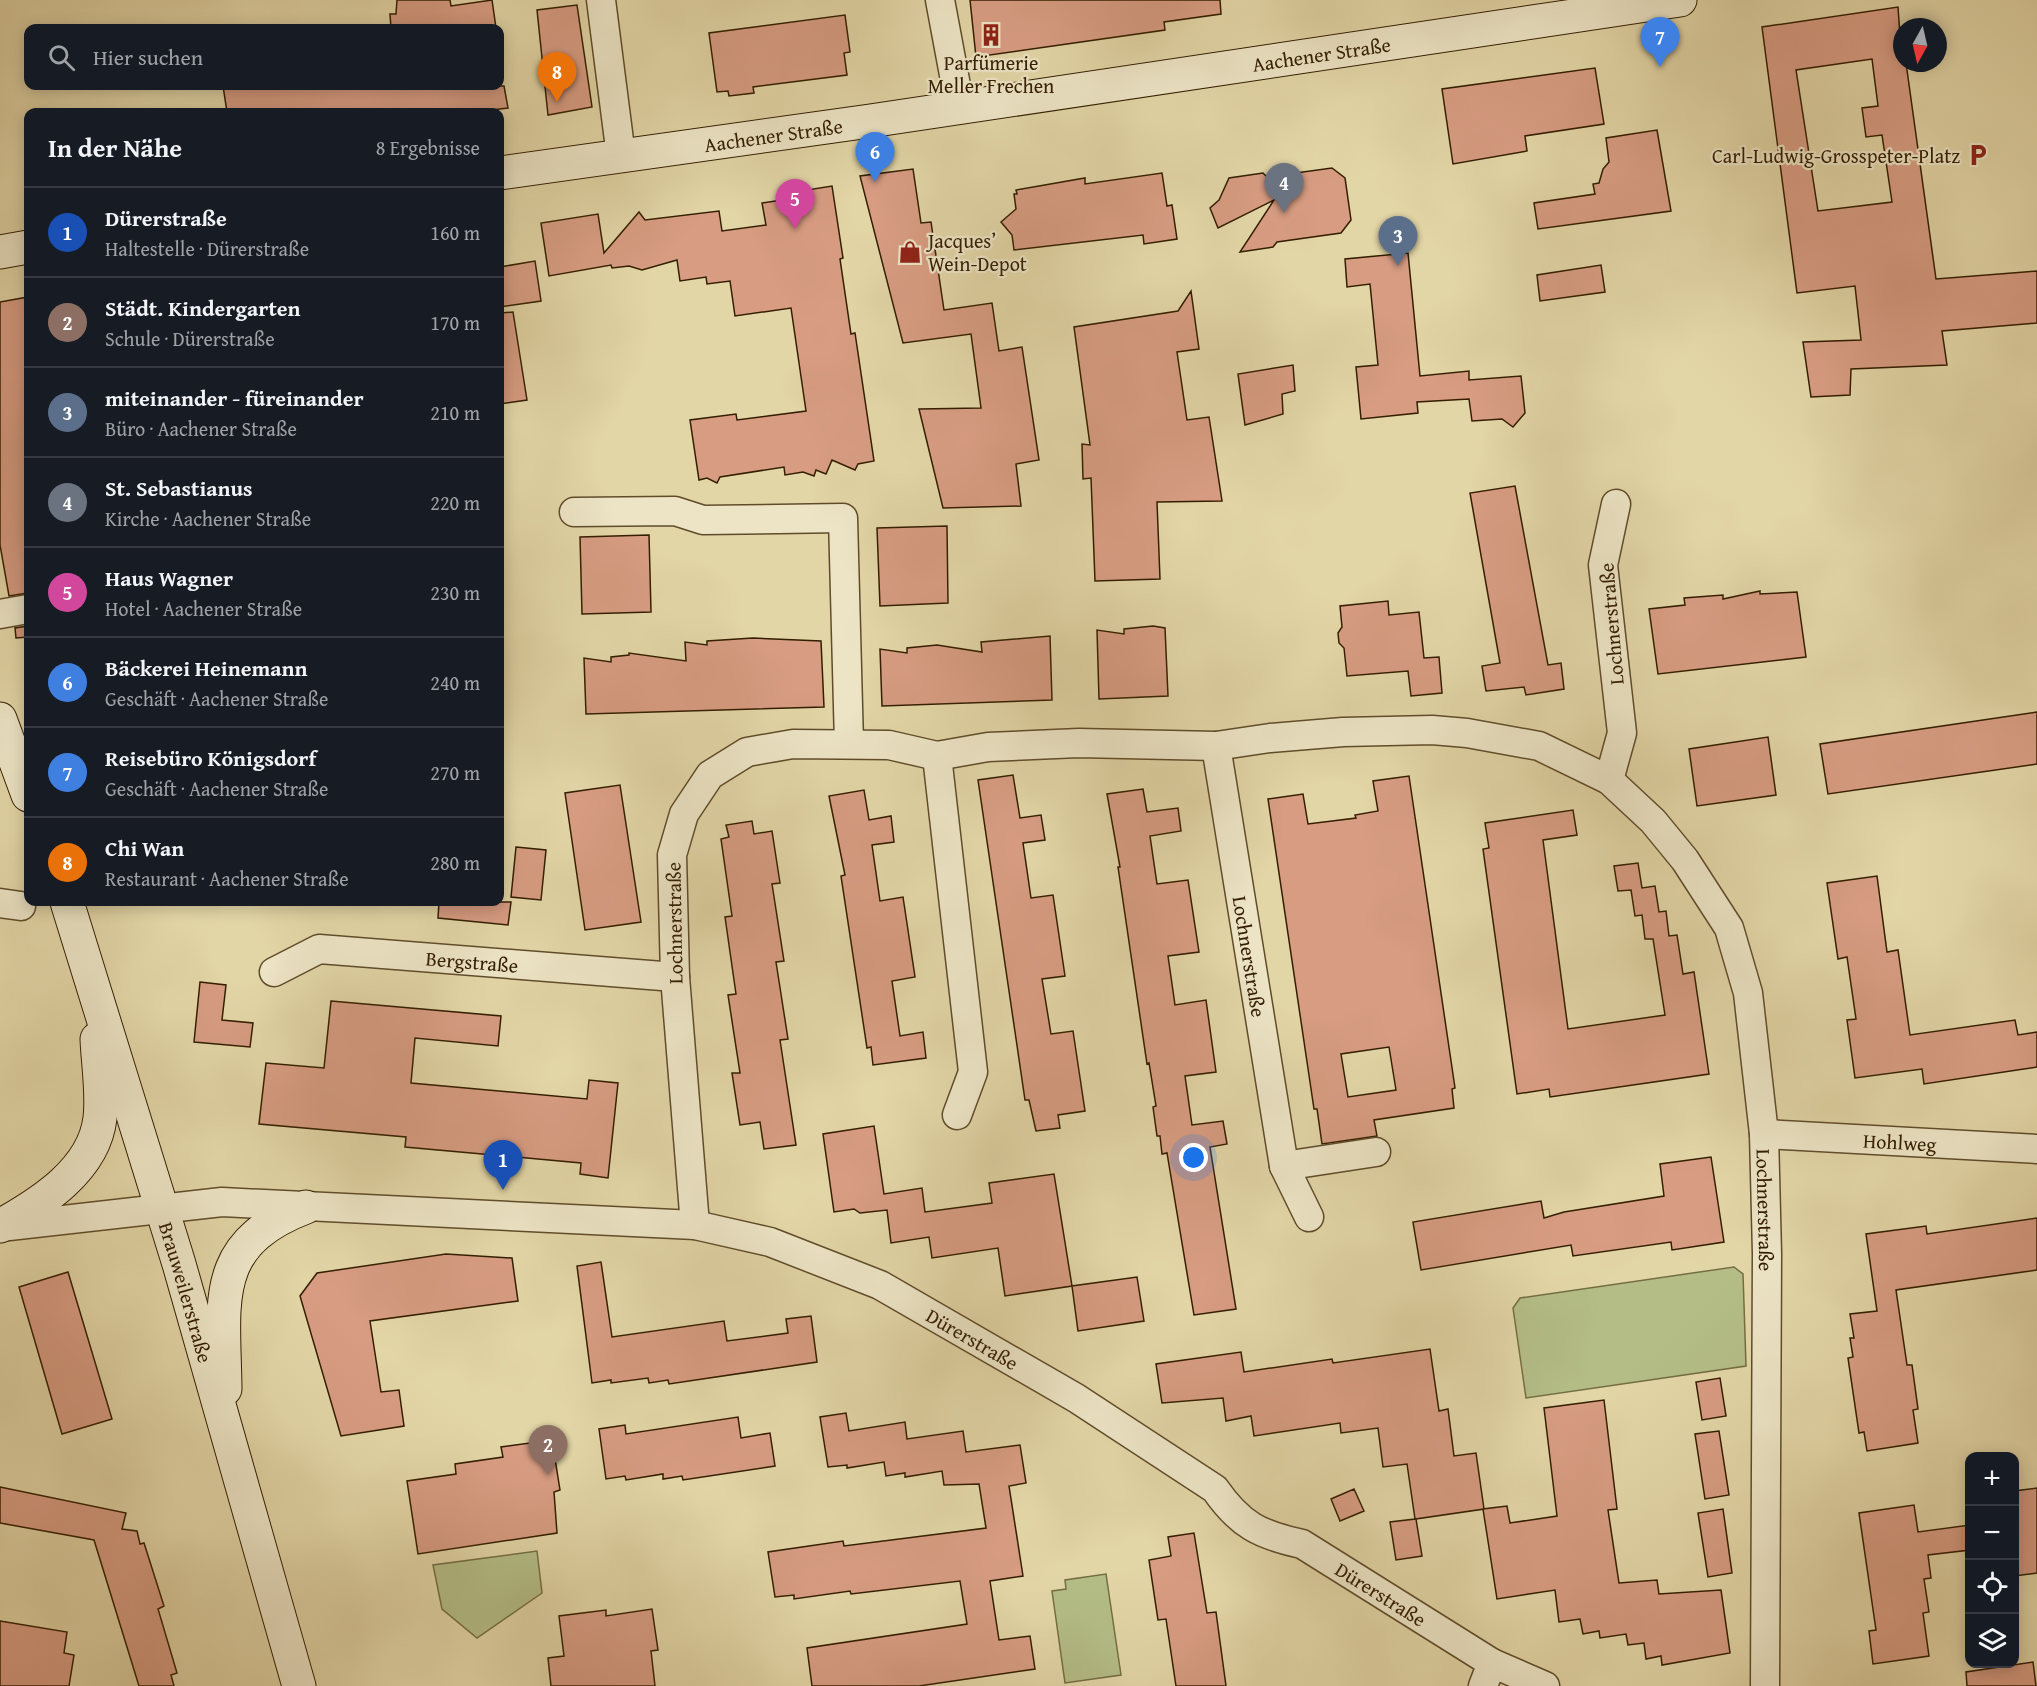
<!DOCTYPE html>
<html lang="de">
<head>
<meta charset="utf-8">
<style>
	body { margin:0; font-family:"Gentium Book Plus",serif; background:#242831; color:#f1f3f6 }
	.controls { position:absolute; right:18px; bottom:18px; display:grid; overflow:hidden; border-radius:12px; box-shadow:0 3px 15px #0003 }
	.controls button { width:54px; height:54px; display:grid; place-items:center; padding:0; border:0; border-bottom:2px solid #363941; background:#171b24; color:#f1f3f6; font:30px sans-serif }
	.compass { position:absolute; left:1893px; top:18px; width:54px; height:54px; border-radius:50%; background:#171b24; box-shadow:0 3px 15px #0003; rotate:188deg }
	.you { position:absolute; left:1194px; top:1158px; width:21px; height:21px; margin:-15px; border:4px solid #fff; border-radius:50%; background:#1a73e8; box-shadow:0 0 0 9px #1a73e833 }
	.badge { display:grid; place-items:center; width:39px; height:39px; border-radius:50%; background:#7c3aed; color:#fff; font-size:20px; font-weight:700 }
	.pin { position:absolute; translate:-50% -50px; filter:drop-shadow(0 2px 3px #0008) }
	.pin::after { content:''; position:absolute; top:32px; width:21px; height:18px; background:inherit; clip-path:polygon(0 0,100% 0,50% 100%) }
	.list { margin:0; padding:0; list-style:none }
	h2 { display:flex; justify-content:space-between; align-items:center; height:78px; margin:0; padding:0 24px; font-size:26px }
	h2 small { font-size:20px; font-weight:400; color:#9ea1a6 }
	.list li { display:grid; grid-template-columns:39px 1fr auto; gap:18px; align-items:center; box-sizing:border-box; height:90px; padding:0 24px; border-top:2px solid #363941 }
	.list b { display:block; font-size:22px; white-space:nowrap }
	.list p { margin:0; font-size:20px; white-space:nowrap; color:#9ea1a6 }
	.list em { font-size:20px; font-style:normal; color:#9ea1a6 }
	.icon { flex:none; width:33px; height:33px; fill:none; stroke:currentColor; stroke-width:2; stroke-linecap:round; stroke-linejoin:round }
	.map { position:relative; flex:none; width:2037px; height:1686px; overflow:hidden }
	.search { position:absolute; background:#171b24; box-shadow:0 3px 15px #0003; left:24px; top:24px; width:480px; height:66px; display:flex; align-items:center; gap:15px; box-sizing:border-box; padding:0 21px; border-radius:12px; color:#9ea1a6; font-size:22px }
	.panel { position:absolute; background:#171b24; box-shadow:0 3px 15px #0003; left:24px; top:108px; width:480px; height:798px; border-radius:12px }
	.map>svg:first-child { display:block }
</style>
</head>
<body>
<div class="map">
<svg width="2037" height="1686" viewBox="0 0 2037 1686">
	<rect width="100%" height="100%" fill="#e2d5a6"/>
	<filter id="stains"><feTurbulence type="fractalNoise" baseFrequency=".00333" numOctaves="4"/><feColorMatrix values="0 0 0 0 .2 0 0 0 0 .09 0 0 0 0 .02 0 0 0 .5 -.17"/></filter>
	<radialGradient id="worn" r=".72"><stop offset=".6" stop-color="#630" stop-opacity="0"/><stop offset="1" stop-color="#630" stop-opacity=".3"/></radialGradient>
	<path fill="#b4bd86" stroke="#746e43" stroke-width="1.5" d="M1734,1267L1743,1274L1746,1366L1526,1398L1513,1308L1520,1298Z
		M537,1551L542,1593L477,1638L442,1609L433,1565Z
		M1106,1574L1121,1675L1065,1683L1052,1591L1066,1589L1065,1580Z"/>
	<path fill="#d79c82" stroke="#341e00" stroke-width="1.5" fill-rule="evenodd" d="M397,0H450L451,6L492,0L496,28H391L390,14H396Z
		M970,0H1220L1221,14L1164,22L1165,30L976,57Z
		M577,5L592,107L548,115L537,10Z
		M1898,7L1902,63H1906L1936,279L2037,271V323L1942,331L1947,365L1851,369L1850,395L1811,397L1803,342L1861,340L1855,286L1797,293L1762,27ZM1872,59L1878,106L1862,108L1866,137L1882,135L1892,202L1818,211L1796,70Z
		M845,15L850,52L844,53L847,75L753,87L754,93L729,96L728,91L717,92L709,33Z
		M1595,68L1604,124L1525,136L1527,151L1453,164L1442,89Z
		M223,86H504L508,108L474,112H227Z
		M1657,130L1671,211L1538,229L1534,203L1595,194L1593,184L1599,183L1603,169L1609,162L1606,138Z
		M1332,168L1345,178L1351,220L1341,233L1277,242L1273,247L1240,252L1274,200L1218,228L1210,208L1219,200L1229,178L1263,173L1267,177Z
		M913,169L921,223L931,222L944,310L992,303L999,351L1022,347L1039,460L1016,464L1021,506L943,508L919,409L981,408L971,334L903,343L860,176Z
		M1162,173L1167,206L1172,205L1177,239L1144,244L1143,235L1014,250L1012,235L1001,222L1016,209L1014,194H1017L1016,190L1085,178V184Z
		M832,186L843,258L840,259L851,334L855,333L874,461L858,464L855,470L832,460L826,474L816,470L814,476L803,472L785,475L784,467L720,477L717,483L707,478L699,480L690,420L736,414L737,420L806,411L791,308L735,316L730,281L707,284L706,277L680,281L677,260L642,270L629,266L612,268L611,265L549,276L541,223L598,214L604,253L639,212L645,220L719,211L722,231L766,225L762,203L795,198L794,192Z
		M1408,253L1420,376L1469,371V380L1521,376L1525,413L1513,427L1502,419L1472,421L1469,399L1417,402L1418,413L1361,419L1356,367L1378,365L1370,284L1347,287L1345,259Z
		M535,261L541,301L500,307V267Z
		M1601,265L1605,292L1540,301L1537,275Z
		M1191,291L1199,349L1177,352L1187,420L1209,417L1222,501L1157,502L1160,579L1095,581L1091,478L1083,479L1082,444L1090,445L1074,327L1178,311Z
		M28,297V593L9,596L0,545V302Z
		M513,312L527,400L500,404V313Z
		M1293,365L1295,391L1282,394L1283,414L1245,425L1238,374Z
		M1515,486L1548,665L1561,663L1564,689L1526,695L1524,687L1486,691L1482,666L1500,663L1470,493Z
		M947,526L948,603L880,606L877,528Z
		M649,535L651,612L582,614L580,537Z
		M1760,591V594L1797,592L1806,657L1658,674L1649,609L1685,605L1684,598L1723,595V599Z
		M1388,601L1389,615L1419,612L1424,658L1439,657L1442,693L1411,696L1408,671L1347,676L1344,648L1339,643L1338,633L1342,627L1340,606Z
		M28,626V637L16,638L15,628Z
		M1153,626L1165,628L1168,696L1099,699L1097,630L1124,634V629Z
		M1050,636L1052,700L882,706L880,649L907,653V648L937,645L982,652L981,642Z
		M753,638L821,641L824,707L586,714L584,658L611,662V657L629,655V653L686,661L685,642L707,645V641Z
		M2037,712V764L1828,794L1820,744Z
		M1768,737L1776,795L1697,806L1689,749Z
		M1013,775L1020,818L1041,815L1045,840L1023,843L1031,898L1053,895L1065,976L1042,979L1051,1034L1073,1031L1085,1111L1058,1115L1060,1128L1036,1131L1029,1100H1025L978,780Z
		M1409,776L1455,1088L1452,1089L1454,1108L1374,1120L1377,1136L1322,1144L1317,1109H1314L1268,799L1303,794L1308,824L1356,818L1355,815L1378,811L1373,781ZM1389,1047L1396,1090L1348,1097L1341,1054Z
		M620,785L641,922L585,930L565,793Z
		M1143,789L1147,812L1178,808L1181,831L1150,836L1157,884L1188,880L1195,926L1199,952L1168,956L1175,1005L1206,1000L1216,1072L1185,1076L1192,1125L1223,1121L1227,1144L1210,1147L1236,1309L1194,1315L1167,1153L1162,1154L1160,1136H1157L1153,1107L1156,1106L1149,1063L1147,1064L1118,867H1120L1107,794Z
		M864,790L869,820L891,816L894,842L872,845L880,901L903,897L915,977L892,981L900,1036L923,1032L926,1058L873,1065L871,1047L867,1048L841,876L845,875L829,796Z
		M1573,810L1577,835L1543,840L1568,1029L1665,1015L1653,939H1645L1642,915L1635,916L1631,890L1618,891L1614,866L1638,863L1642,888L1655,886L1659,912L1666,911L1669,936L1677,935L1683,974L1694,972L1709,1074L1550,1097L1549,1089L1517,1094L1483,849L1489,848L1485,823Z
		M752,821L754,834L772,831L780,883L772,884L784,961L776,962L788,1039L780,1040L796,1145L764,1149L760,1122L740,1125L732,1073H740L728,995L736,994L725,917L732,916L721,839L729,837L726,825Z
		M516,847L546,850L541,900L511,897Z
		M1877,876L1887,952L1898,950L1910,1035L2015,1020L2018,1035L2037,1032V1067L1924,1084L1922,1069L1855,1078L1847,1020L1856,1019L1847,957L1838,959L1827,883Z
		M439,902H511L508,925L438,918Z
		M200,982L226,985L222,1020L253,1023L250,1047L194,1042Z
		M331,1001L501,1016L498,1046L415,1038L411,1083L587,1099L589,1080L618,1083L608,1178L580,1174L581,1163L405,1147L406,1137L259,1124L266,1063L324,1068Z
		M874,1126L884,1194L922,1188L925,1212L992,1203L989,1183L1054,1174L1072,1286L1005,1296L998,1248L932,1258L929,1237L891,1243L887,1210L860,1213L854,1209L834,1212L823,1134Z
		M1711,1157L1724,1242L1672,1250L1671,1242L1573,1256L1571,1245L1421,1270L1413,1222L1541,1201L1544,1218L1564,1212L1664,1196L1660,1164Z
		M2037,1218V1270L1896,1290L1907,1365H1912L1918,1409L1913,1410L1918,1443L1867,1451L1864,1432L1859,1433L1848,1358L1853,1357L1850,1338H1854L1850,1314L1877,1311L1866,1234L1926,1226L1927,1234Z
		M446,1254L512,1258L518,1301L370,1321L381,1392L399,1390L404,1426L341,1436L300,1296L317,1273Z
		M601,1262L612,1337L724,1321L727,1341L788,1333L786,1319L811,1316L817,1362L669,1384L668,1380L649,1383L648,1378L611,1383V1380L592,1383L577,1266Z
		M68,1272L112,1419L62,1434L19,1287Z
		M1137,1277L1144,1321L1078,1331L1072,1286Z
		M1430,1349L1439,1411L1448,1409L1454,1456L1476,1453L1484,1509L1416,1519L1422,1556L1396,1560L1390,1522L1415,1519L1407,1464L1383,1467L1378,1428L1341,1433L1340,1423L1254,1436L1251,1416L1226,1421L1223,1398L1162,1403L1156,1364L1241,1352L1244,1372L1332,1359L1333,1363Z
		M1720,1378L1726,1416L1702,1420L1696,1382Z
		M1604,1400L1617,1509L1608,1510L1619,1583L1657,1580L1659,1594L1721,1590L1730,1653L1662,1665L1661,1656L1646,1659L1644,1643L1628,1645L1626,1634L1600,1638L1599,1631L1583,1634L1580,1619L1559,1622L1555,1590L1497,1599L1483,1509L1507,1506L1510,1523L1557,1516L1544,1408Z
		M846,1413L849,1431L905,1422L907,1439L963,1431L966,1452L1020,1445L1026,1483L1009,1486L1023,1576L990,1581L999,1640L1030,1636L1035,1669L919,1686H812L807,1648L967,1624L960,1581L851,1594L850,1591L794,1599V1595L775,1597L768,1552L843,1541L844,1546L986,1528L979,1484L944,1485L942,1471L905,1477V1473L886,1476L884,1462L847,1468V1465L828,1467L820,1417Z
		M738,1417L741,1438L770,1433L775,1466L683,1480L682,1476L663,1479V1474L626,1480L625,1476L606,1479L599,1429L625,1425L626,1434Z
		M1719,1431L1729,1495L1705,1499L1695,1434Z
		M552,1440L560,1490L554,1492L557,1533L418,1554L407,1481L456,1474L455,1464L503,1457L501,1447Z
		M0,1487L126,1513L122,1529L137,1531L140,1544L144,1543L164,1606L158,1609L177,1673L171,1675L174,1686H139L94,1540L0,1523Z
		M2037,1488V1573L2014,1576V1491Z
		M1354,1489L1364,1511L1340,1521L1331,1499Z
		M1914,1505L1918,1532L1970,1525V1550L1928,1555L1931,1578L1924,1579L1929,1612L1923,1613L1929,1656L1873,1664L1869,1631L1876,1630L1859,1513Z
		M1723,1509L1732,1573L1708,1577L1698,1513Z
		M1194,1533L1207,1613L1216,1612L1226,1686H1176L1166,1619L1158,1620L1149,1560L1171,1556L1168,1537Z
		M652,1609L658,1650L651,1651L655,1686H551L548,1658L564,1656L559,1616L606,1610V1616Z
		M0,1621L67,1632L64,1653L74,1655L69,1686H0Z
		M2033,1662L2036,1686H1967L1966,1672Z"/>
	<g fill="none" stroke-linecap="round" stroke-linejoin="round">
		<g stroke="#604c2a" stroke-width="31">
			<g id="street">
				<path d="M601,0L621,156"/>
				<path d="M940,0L960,107"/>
				<path d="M574,512L675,511L703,520L843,518L849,744"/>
				<path d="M0,614L28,609"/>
				<path id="s1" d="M1216,746L1284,1166L1309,1217"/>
				<path d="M937,756L973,1072L957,1115"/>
				<path d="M1609,780L1622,733L1603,565L1616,504"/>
				<path d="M0,903L21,906"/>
				<path id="s2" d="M274,972L319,949L675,977"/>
				<path id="s3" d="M1764,1134L2037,1149"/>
				<path d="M1284,1166L1376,1152"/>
				<path id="s4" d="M695,1225L675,977L672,855L684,814L710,775L747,752L793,744L889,745L937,756L988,747L1079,743L1216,746L1270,738L1343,732L1432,730L1467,733L1539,746L1609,780L1653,821L1685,860L1729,928L1748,993L1764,1134L1767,1254L1765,1686"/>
				<path id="s5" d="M0,1227L222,1202L695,1225L770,1242L880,1285L1076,1398L1215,1489C1240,1525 1260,1535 1302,1544L1492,1663L1545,1686"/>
				<path d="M1483,1686L1492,1663"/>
			</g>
		</g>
		<g stroke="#341e00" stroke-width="35">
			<g id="secondary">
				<path id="s6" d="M500,173L870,121L1680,0"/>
				<path d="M0,252L28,247"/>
				<path d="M0,719L28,795"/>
				<path id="s7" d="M67,902L179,1264L299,1686"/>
				<path d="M0,1226C41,1203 94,1170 100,1118C103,1093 98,1064 97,1039"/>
				<path d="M225,1389C224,1301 209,1244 306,1207"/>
			</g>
		</g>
		<use href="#street" stroke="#ece4c5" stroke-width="28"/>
		<use href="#secondary" stroke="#ece4c5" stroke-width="33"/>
	</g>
	<defs>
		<g id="building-bare" transform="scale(1.8)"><path d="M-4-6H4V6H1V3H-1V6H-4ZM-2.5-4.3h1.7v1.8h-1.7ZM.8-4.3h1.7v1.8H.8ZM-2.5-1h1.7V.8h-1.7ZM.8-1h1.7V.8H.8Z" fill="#8f2418" stroke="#ece4c5" stroke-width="2.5" paint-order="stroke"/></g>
		<g id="parking-bare" transform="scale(1.8)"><path d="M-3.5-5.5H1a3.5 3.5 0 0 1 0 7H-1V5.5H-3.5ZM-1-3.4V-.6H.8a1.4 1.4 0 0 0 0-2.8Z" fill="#8f2418" stroke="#ece4c5" stroke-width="2.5" paint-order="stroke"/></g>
		<g id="shop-bare" transform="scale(1.8)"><path d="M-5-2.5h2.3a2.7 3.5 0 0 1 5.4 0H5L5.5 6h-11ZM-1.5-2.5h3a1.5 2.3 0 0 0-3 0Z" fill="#8f2418" stroke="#ece4c5" stroke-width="2.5" paint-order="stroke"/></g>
	</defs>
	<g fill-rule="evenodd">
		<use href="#building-bare" x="991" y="35"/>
		<use href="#parking-bare" x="1978" y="155"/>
		<use href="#shop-bare" x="910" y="252"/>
	</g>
	<g text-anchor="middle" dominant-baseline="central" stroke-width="4.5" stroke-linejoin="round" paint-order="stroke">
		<g font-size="20" fill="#341e00" stroke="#ece4c5">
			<text stroke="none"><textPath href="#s6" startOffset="830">Aachener Straße</textPath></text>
			<text stroke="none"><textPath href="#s6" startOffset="276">Aachener Straße</textPath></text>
			<text transform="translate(1611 624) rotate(-95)">Lochnerstraße</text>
			<text transform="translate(674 923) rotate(-91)">Lochnerstraße</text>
			<text stroke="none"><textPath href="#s1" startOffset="213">Lochnerstraße</textPath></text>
			<text stroke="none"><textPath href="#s2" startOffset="204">Bergstraße</textPath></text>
			<text stroke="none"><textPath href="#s3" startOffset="136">Hohlweg</textPath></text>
			<text stroke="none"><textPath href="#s4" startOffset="1856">Lochnerstraße</textPath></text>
			<text stroke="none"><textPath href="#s7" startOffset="408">Brauweilerstraße</textPath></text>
			<text stroke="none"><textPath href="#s5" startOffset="999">Dürerstraße</textPath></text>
			<text stroke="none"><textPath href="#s5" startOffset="1484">Dürerstraße</textPath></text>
		</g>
		<g font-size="20" fill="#341e00" stroke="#ece4c5">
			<text x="991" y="62">Parfümerie<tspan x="991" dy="23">Meller Frechen</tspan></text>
			<text x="1960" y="155" text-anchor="end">Carl-Ludwig-Grosspeter-Platz</text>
			<text x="928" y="240" text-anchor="start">Jacques’<tspan x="928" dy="23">Wein-Depot</tspan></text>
		</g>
	</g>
	<rect width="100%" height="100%" filter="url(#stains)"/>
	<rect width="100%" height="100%" fill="url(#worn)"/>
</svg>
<div class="controls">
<button>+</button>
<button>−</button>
<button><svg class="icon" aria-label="locate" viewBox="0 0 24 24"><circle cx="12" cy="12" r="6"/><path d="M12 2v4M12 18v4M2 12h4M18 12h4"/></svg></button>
<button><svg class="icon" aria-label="layers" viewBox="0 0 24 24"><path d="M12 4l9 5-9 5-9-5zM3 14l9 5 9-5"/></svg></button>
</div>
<svg class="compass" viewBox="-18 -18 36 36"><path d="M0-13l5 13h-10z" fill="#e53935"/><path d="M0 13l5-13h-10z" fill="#9ea1a6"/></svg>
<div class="you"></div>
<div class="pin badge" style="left:503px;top:1190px;background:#1a4fb4">1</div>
<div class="pin badge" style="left:548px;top:1475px;background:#8d6e63">2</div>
<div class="pin badge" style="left:1398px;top:266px;background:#5c6f8a">3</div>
<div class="pin badge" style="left:1284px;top:213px;background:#6b7280">4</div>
<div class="pin badge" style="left:795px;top:229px;background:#d1479c">5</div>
<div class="pin badge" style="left:875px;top:182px;background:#3f7fe0">6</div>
<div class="pin badge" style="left:1660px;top:67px;background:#3f7fe0">7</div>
<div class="pin badge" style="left:557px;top:102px;background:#e8710a">8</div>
<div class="search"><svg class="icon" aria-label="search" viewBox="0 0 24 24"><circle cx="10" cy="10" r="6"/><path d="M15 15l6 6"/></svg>Hier suchen</div>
<section class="panel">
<h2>In der Nähe<small>8 Ergebnisse</small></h2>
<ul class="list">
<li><span class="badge" style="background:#1a4fb4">1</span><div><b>Dürerstraße</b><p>Haltestelle · Dürerstraße</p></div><em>160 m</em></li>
<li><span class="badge" style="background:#8d6e63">2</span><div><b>Städt. Kindergarten</b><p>Schule · Dürerstraße</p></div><em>170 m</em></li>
<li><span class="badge" style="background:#5c6f8a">3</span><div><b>miteinander - füreinander</b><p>Büro · Aachener Straße</p></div><em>210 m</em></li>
<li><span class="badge" style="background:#6b7280">4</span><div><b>St. Sebastianus</b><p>Kirche · Aachener Straße</p></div><em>220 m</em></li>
<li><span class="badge" style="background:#d1479c">5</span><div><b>Haus Wagner</b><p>Hotel · Aachener Straße</p></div><em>230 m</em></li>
<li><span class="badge" style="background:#3f7fe0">6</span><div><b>Bäckerei Heinemann</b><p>Geschäft · Aachener Straße</p></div><em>240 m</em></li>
<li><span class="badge" style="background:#3f7fe0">7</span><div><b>Reisebüro Königsdorf</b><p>Geschäft · Aachener Straße</p></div><em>270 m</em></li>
<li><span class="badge" style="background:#e8710a">8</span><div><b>Chi Wan</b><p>Restaurant · Aachener Straße</p></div><em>280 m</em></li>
</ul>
</section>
</div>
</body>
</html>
